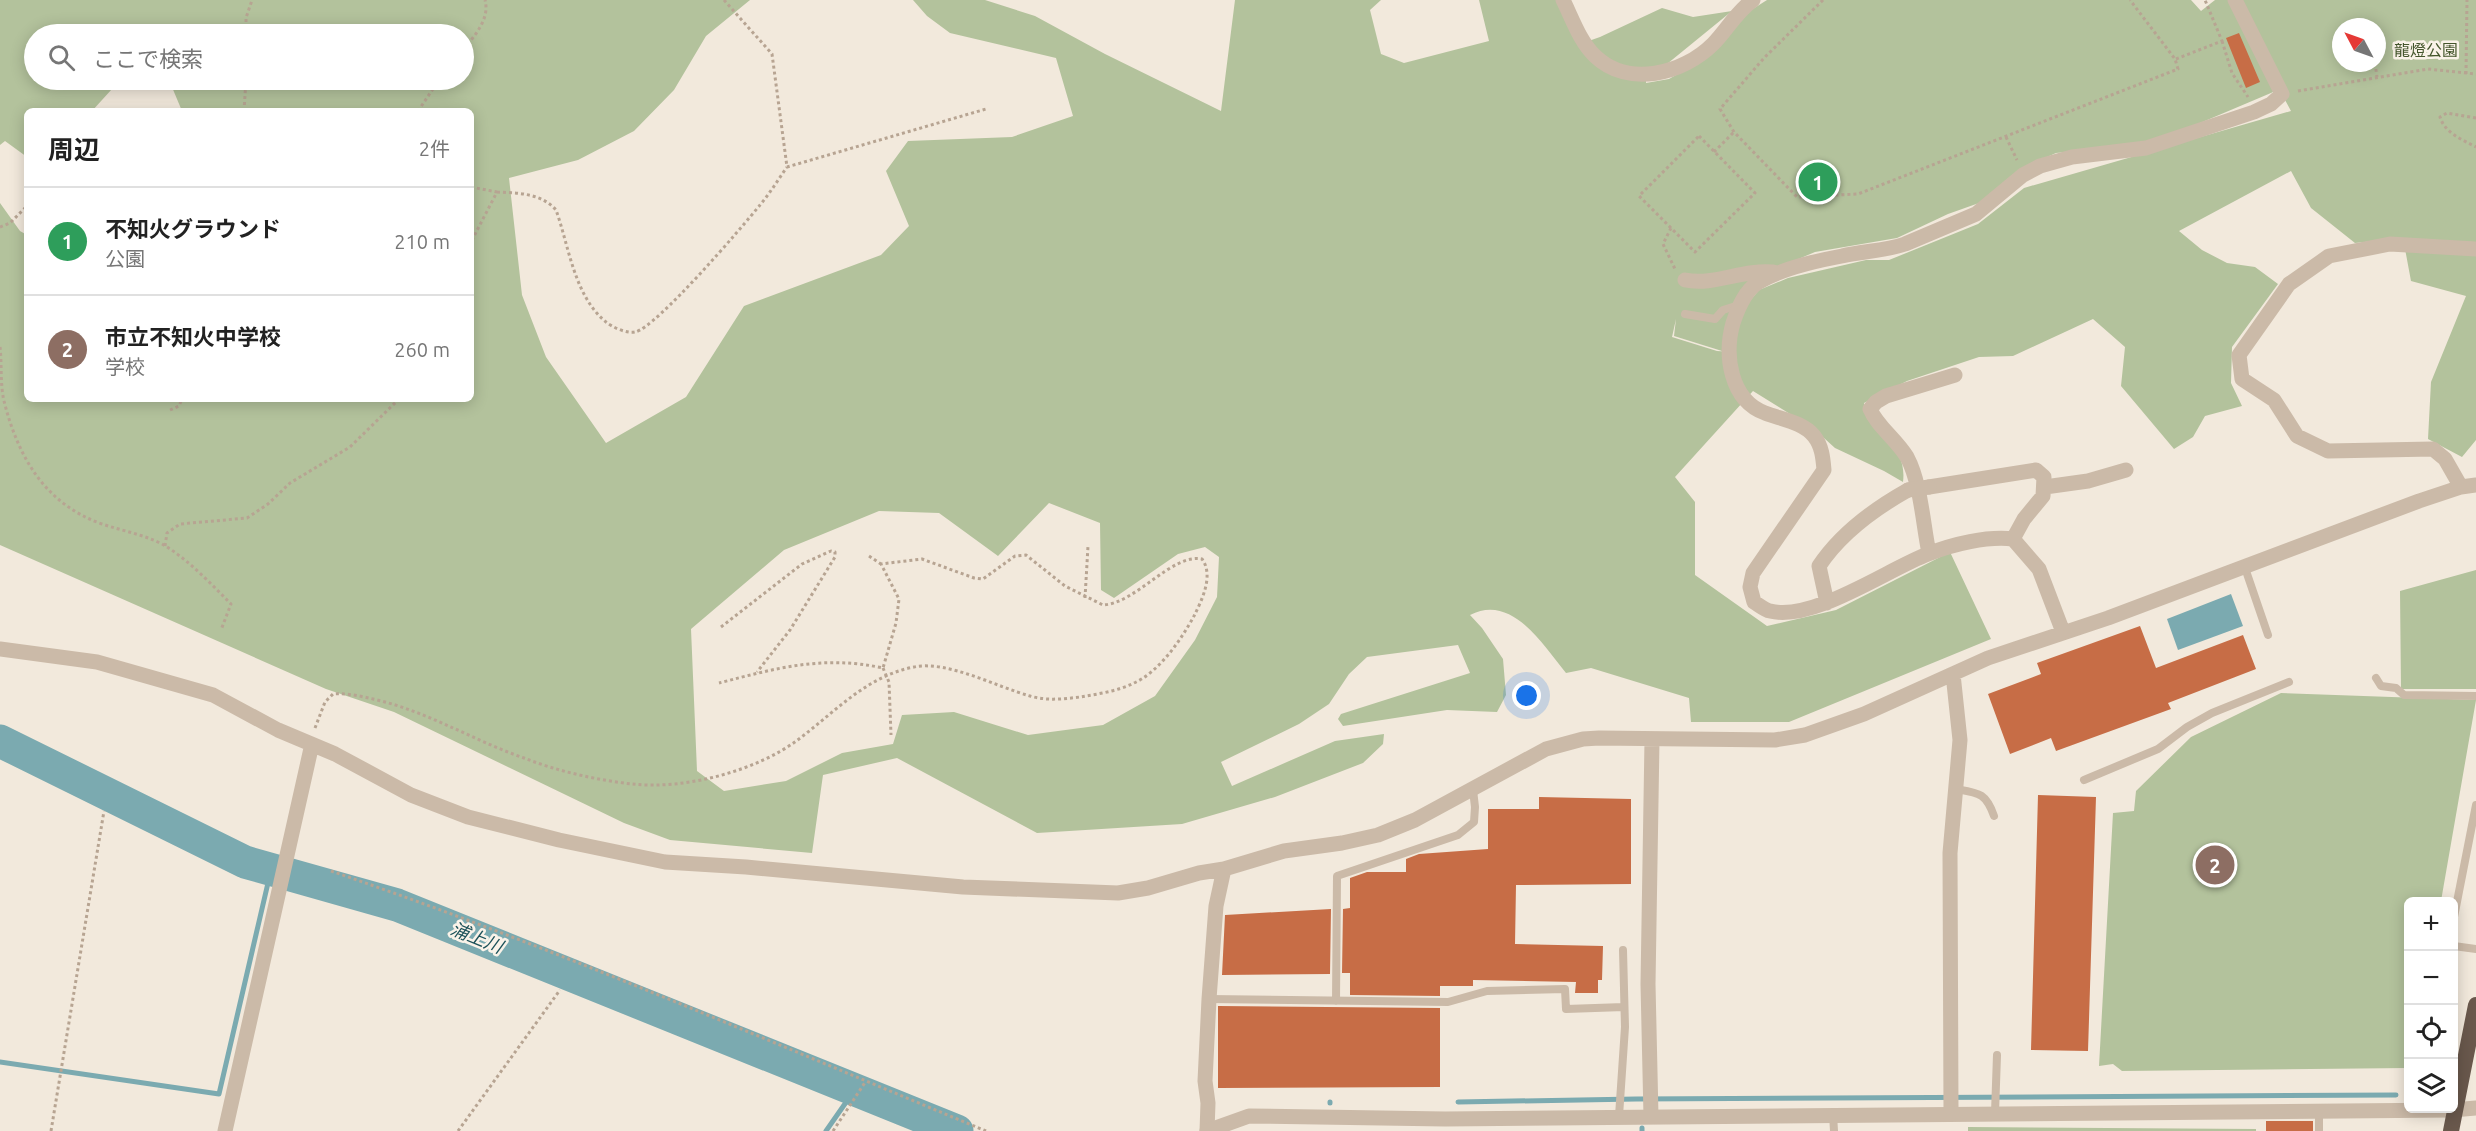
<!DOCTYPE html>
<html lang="ja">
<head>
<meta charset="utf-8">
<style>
	body { margin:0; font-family:Ubuntu,"Noto Sans JP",sans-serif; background:#f2f2f2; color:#222 }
	.controls { position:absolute; right:18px; bottom:18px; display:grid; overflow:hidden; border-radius:9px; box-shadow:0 3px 15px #0003 }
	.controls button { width:54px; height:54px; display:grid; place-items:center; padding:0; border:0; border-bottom:2px solid #e0e0e0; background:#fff; color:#222; font:30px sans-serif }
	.compass { position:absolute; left:2332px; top:18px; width:54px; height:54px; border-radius:50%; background:#fff; box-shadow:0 3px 15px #0003; rotate:311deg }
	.you { position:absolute; left:1527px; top:696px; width:21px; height:21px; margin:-15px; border:4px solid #fff; border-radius:50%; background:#1a73e8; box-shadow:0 0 0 9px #1a73e833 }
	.badge { display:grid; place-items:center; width:39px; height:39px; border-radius:50%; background:#d93025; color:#fff; font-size:20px; font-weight:700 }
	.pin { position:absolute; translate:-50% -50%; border:3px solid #fff; box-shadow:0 2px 6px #0006 }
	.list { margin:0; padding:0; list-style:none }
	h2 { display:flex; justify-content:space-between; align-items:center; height:78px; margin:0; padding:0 24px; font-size:26px }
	h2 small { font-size:20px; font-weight:400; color:#767676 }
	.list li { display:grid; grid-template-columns:39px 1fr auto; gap:18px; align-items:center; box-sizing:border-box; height:108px; padding:0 24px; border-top:2px solid #e0e0e0 }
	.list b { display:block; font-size:22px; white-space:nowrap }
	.list p { margin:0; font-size:20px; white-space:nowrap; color:#767676 }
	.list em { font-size:20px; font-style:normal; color:#767676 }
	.icon { flex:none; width:33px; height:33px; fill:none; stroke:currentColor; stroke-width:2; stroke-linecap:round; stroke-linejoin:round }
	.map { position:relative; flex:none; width:2476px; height:1131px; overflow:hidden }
	.search { position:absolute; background:#fff; box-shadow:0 3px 15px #0003; left:24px; top:24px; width:450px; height:66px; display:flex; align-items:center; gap:15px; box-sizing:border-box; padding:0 21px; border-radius:33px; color:#767676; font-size:22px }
	.panel { position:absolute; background:#fff; box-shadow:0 3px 15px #0003; left:24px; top:108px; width:450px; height:294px; border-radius:9px }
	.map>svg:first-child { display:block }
</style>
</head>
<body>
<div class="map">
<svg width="2476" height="1131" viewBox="0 0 2476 1131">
	<rect width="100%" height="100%" fill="#f2e9dc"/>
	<path fill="#b3c29c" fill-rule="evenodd" d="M0,0H750L706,36L674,90L634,131L578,160L509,178L522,295L546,357L606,443L686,397L744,306L881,255L909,226L886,171L908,141L1012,137L1073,116L1056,58L950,33L927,16L913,0H985L1035,16L1105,54L1221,111L1235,0H1381L1370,10L1381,54L1404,63L1489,41L1479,0H1557L1580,44L1600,37L1662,8L1693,17L1732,11L1667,64L1646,70V83L1669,79L1711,55L1748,12L1767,0H2191L2201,11L2215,0H2476V440L2462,457L2428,439L2431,382L2466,296L2411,281L2403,238L2355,243L2311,208L2291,171L2179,231L2202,250L2227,263L2255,267L2278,284L2232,347L2231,383L2242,406L2205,416L2193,437L2174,449L2121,386L2125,347L2093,319L2013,356L1979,357L1907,381L1864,403V410C1883,432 1907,451 1903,482L1884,471L1835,448L1814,429L1753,391L1675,477L1695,502V575L1767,626L1836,610L1950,552L1991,639L1789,722H1691L1689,698L1591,668L1566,673C1543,645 1512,593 1470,615L1482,628L1503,659L1506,695L1497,712L1447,710L1343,726L1338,719L1341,714L1470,673L1458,645L1367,657L1349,674L1329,704L1299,724L1221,762L1232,786L1335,741L1384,734L1383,744L1363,763L1275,797L1182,824L1037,833L897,758L823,775L812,853L670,840L624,823L394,712L326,689L0,545V203L20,231L27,235V399H471V111H182L169,80H464V34H34V80H154L144,90L112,89L92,111H27V157L5,141L0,145ZM2341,27H2377V63H2341ZM2276,83L2291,111L2024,188L1978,224L1889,260H1866L1788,278L1759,290L1743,309L1732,352L1717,351L1672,337L1676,319L1674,336L1722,351L1753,283L1782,266L1815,252L1897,238L1948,214L1979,203L2029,165L2056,153L2153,143L2278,90ZM1049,503L1100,523L1101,590L1114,598L1178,554L1205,547L1219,557L1217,597L1195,640L1155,696L1103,725L1028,735L954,712L902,715L893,744L842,753L786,781L724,791L697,771L691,629L784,550L879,511L939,513L998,556Z
		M2476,570V689H2401L2400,591Z
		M2281,693L2476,700L2441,901L2408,902V1068L2122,1071L2113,1064L2099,1066L2113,813L2134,811L2136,791L2191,737Z
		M1968,1127L2256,1129V1131H1968Z"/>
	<path fill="#7baab0" d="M2231,594L2243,626L2178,650L2167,619Z"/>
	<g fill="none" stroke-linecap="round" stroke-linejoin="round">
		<path stroke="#7baab0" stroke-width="5" d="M0,1062L219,1094L271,870
			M1330,1102V1103
			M1458,1102L1636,1099L2396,1095
			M1642,1128V1131
			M826,1131L856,1088"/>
		<path stroke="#7baab0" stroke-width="33" d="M0,741L245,862L397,905L957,1131"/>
	</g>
	<path fill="#c76d46" d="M2239,33L2260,82L2246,88L2226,38Z
		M2140,626L2156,668L2243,635L2256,669L2168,703L2171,709L2056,751L2051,738L2010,754L1988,694L2041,674L2037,663Z
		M2038,795L2096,797L2088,1051L2031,1050Z
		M1539,797L1631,799V884L1516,885L1515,944L1603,946L1602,980H1598V993H1575L1576,982L1473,980V986H1440V996L1350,995V973H1342L1343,909L1350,908V878L1367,872H1406V859L1419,854L1488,849V809H1539Z
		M1331,909L1330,974L1222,975L1225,915Z
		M1218,1006L1440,1008V1087L1218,1088Z
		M2266,1121H2313V1131H2266Z"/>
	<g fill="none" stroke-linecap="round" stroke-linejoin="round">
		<path stroke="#b7a492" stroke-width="3" stroke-dasharray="3 3" stroke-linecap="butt" d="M724,0L772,54L787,167L986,109
			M1823,0L1764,58L1720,109L1734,132L1797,197L1858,194L2178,69L2175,59L2130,0
			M246,34V18L252,0
			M2222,41L2232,73L2248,97
			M464,49C475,35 490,19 485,0
			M2176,59L2222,41L2205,0
			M2375,63L2377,77
			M2466,74L2467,0
			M2298,91L2428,69L2476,74
			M244,111L246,80
			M418,111L439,80
			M2476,118L2447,113L2440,117C2445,133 2461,139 2476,147
			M1699,136L1755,193L1695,252L1639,196Z
			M2006,137L2017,160
			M1714,152L1734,132
			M471,187L497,192L471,242
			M497,192C518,193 541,193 556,210C569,246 574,296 606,322C612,327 627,334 635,332C656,328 743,226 760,205C770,193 778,180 787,167
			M0,227L10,223L27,206
			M1671,228L1663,244L1675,269
			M0,347C2,365 0,384 4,401C18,457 45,504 102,524C123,531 142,534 162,544C188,559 210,583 231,604L221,630
			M170,410L179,406L182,399
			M165,546L167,533L180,524L247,518L268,504L290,483L350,447L399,399
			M869,556L881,564
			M1085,598L1088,546
			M721,627L802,564L831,551L835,552V557L790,630L757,672
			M883,668L889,682L891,735
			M315,728L325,702L333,694C347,693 360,696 373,699C427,711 472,740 524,758C557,771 596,780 632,784C684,790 757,771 799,739C836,711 867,676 914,667C947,660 997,687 1030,696C1047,701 1063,699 1080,697C1098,694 1118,691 1134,683C1159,672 1181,640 1194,616C1202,600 1214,575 1202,559C1172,553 1137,603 1103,605L1065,586L1026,555L1015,556L983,579L974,578L922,559L881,564L899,599L896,623L883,668C823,655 777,668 719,683
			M331,871C553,947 769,1041 986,1131
			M51,1131L104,811
			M458,1131L560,990
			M833,1131L866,1081"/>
		<path stroke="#cbbaa8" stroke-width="8" d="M1685,314L1715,319L1723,310L1739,305
			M2244,565L2268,635
			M2376,678L2381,686L2396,688L2404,695L2476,696
			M2084,780L2158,749L2187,727L2212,713L2289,682
			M1956,789C1979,793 1986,793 1994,816
			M2454,917L2476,805
			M2454,946L2476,949
			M1209,999L1448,1002L1487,991L1565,989L1566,1009L1624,1007
			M1336,1001L1337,876L1458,835L1474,822L1475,807L1473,790
			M1995,1113L1997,1055
			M1833,1114L1834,1131
			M1619,1116L1625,1027L1623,950
			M2319,1131V1111"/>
		<path stroke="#cbbaa8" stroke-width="15" d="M1563,0C1572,18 1580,42 1595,56C1628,88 1683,74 1713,44C1727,30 1736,12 1753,0
			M1685,280C1714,286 1743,269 1773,272
			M1929,487L2036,470L2044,477L2043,496L2024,519L2013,539
			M2045,487L2088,481L2126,470
			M2461,487L2445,459L2433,449L2328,451L2297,436L2274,400L2242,379L2239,355L2289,284L2329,256L2390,244L2476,249
			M1929,553C1923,525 1921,483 1907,457C1896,439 1877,426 1870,409L1876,402L1886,396L1955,375
			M1827,603L1819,566C1841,533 1874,509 1908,490
			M2063,632L2039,569L2013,539C1987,536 1953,544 1928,554C1888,569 1813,622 1770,611C1765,610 1759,605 1754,602L1750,587L1753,573L1824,470C1823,458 1822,446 1814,436C1803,422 1780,419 1765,413C1730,400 1724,355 1733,323C1738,308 1745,290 1759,282C1783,268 1815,261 1842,256C1863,251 1885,251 1905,244L1976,214L2023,175L2040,166L2072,157L2146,148L2254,112L2271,104L2282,94L2235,0
			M0,649L97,662L213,695L278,730L335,754L411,795L468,817L559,840L665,862L746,867L963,887L1118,893L1148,888L1199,873L1224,869L1284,851L1342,843L1378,835L1415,820L1546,749L1583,739L1599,738L1775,740L1805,735L1864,714L1988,658L2108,618L2419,501L2461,487L2476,485
			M1951,1113L1950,853L1960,740L1953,674
			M1651,1116L1648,984L1652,740
			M225,1131L312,744
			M1207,1131L1208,1103L1205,1081L1209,999L1216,906L1224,869"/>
		<path stroke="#cbbaa8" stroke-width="15" d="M1207,1131L1249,1116L1445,1119L2453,1110L2476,1108"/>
		<path stroke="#69584c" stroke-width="16" d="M2451,1131L2476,1005"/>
		<path stroke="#cbbaa8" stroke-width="15" d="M1908,490L1929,487"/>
	</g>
	<g text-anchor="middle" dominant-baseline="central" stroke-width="5" stroke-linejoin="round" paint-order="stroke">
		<g font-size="16" fill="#44562c" stroke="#faf3e9">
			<text x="2426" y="50">龍燈公園</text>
		</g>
		<g font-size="18" font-style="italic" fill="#1d525a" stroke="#faf3e9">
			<text transform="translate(477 937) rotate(22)">浦上川</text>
		</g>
	</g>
</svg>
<div class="controls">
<button>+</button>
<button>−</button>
<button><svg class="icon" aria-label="locate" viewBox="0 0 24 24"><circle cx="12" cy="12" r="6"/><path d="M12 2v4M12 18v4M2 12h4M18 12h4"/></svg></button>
<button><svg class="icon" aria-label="layers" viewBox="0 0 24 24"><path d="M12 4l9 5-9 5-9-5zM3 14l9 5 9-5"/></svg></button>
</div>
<svg class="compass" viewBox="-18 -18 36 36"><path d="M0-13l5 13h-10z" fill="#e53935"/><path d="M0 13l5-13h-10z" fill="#767676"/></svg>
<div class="you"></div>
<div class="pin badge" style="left:1818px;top:182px;background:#2e9e5b">1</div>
<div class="pin badge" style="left:2215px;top:865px;background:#8d6e63">2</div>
<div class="search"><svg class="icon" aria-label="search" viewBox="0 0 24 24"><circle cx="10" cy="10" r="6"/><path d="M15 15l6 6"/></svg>ここで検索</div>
<section class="panel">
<h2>周辺<small>2件</small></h2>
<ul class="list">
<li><span class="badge" style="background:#2e9e5b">1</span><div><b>不知火グラウンド</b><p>公園</p></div><em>210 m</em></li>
<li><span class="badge" style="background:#8d6e63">2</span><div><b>市立不知火中学校</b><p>学校</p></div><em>260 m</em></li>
</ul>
</section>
</div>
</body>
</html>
